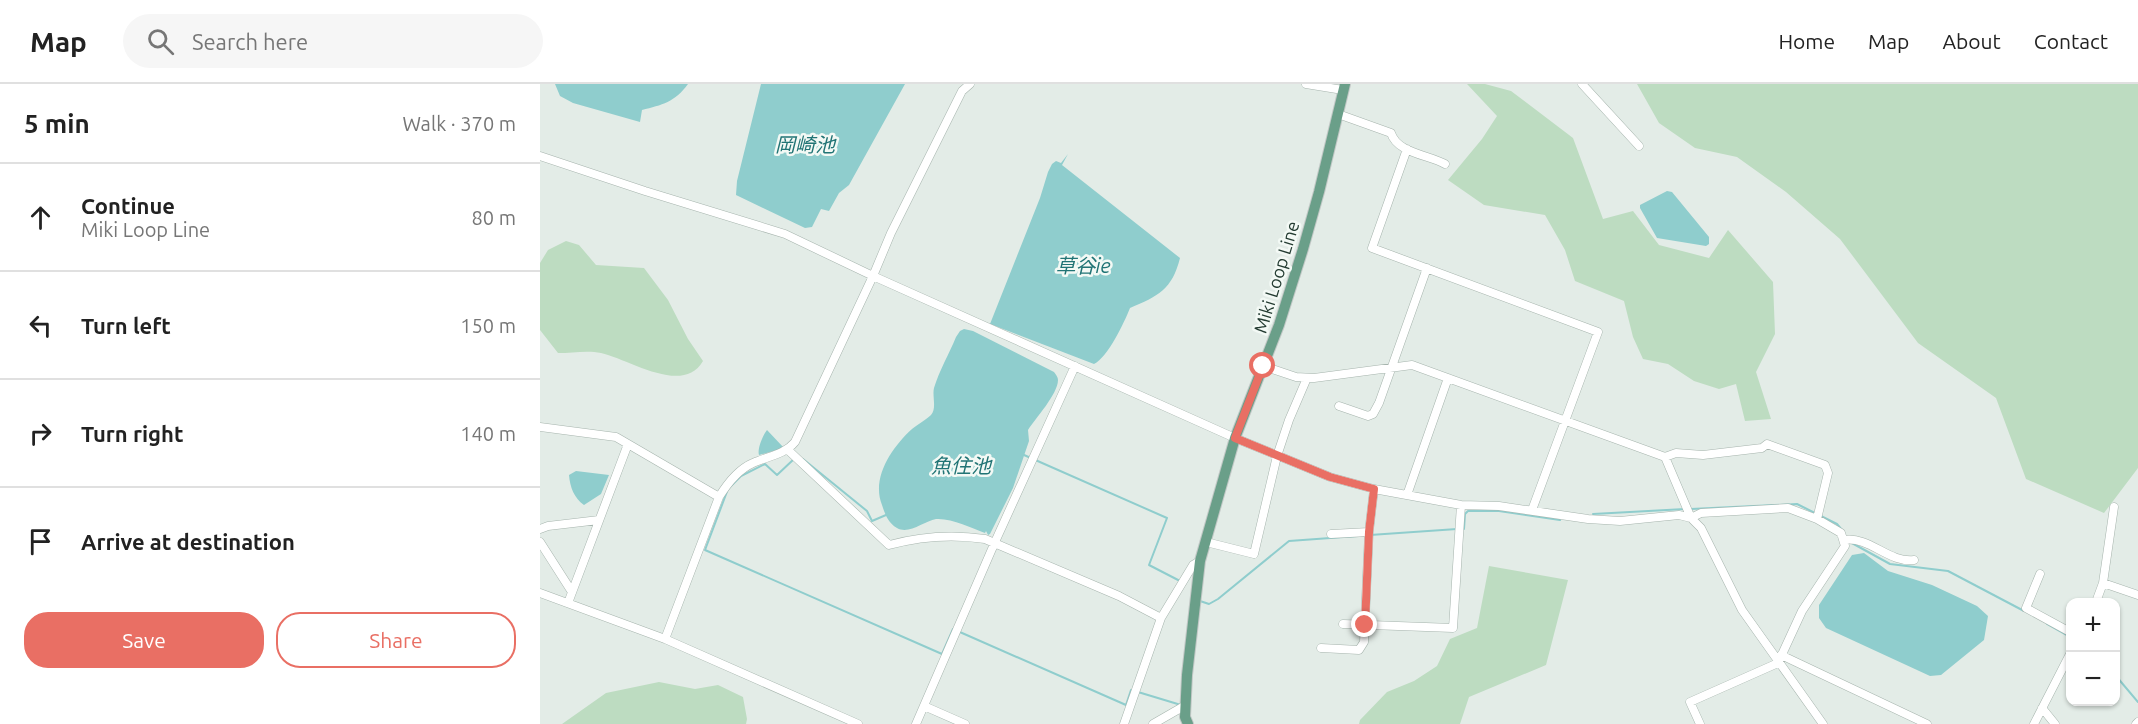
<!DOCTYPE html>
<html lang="en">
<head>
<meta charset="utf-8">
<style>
	body { margin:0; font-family:Ubuntu,"Noto Sans JP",sans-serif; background:#f6f6f6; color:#222 }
	.controls { position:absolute; right:18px; bottom:18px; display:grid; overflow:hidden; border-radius:12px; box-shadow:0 2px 4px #0004 }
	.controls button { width:54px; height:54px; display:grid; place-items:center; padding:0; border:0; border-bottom:2px solid #e0e0e0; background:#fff; color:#222; font:30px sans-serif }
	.stop { position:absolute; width:18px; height:18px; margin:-14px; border:4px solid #e96f64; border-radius:50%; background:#fff }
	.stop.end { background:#e96f64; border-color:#fff; box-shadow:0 2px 6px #0008 }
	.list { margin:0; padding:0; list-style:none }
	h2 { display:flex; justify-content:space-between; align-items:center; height:78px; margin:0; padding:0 24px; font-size:26px }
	h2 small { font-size:20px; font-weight:400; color:#767676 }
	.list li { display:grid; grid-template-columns:39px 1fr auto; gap:18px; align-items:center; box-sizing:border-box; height:108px; padding:0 24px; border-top:2px solid #e0e0e0 }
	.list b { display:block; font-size:22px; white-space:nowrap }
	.list p { margin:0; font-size:20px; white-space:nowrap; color:#767676 }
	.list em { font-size:20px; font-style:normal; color:#767676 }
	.actions { display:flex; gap:12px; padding:18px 24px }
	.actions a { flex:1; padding:14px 0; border:2px solid #e96f64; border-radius:24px; text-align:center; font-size:21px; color:#e96f64 }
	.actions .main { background:#e96f64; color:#fff }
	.icon { flex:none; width:33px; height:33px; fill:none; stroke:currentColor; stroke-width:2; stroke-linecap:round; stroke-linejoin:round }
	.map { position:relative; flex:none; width:1598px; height:640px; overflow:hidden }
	header { display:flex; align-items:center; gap:36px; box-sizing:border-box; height:84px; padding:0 30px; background:#fff; border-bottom:2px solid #e0e0e0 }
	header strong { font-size:28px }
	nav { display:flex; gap:33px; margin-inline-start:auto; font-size:21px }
	.search { width:420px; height:54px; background:#f6f6f6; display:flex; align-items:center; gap:15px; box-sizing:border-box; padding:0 21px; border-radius:33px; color:#767676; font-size:22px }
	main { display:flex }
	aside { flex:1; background:#fff }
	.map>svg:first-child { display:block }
</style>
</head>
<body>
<header>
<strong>Map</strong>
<div class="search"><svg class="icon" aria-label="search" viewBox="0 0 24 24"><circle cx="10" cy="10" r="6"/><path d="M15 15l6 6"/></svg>Search here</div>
<nav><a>Home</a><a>Map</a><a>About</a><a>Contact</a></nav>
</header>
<main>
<aside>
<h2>5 min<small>Walk · 370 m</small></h2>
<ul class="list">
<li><svg class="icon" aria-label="ahead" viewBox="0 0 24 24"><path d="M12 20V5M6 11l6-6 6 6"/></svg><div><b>Continue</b><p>Miki Loop Line</p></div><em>80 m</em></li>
<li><svg class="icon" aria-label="left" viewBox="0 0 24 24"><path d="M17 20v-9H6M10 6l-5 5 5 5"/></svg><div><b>Turn left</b></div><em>150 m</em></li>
<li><svg class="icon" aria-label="right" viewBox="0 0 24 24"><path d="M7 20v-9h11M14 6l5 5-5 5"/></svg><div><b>Turn right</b></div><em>140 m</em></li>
<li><svg class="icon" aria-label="arrive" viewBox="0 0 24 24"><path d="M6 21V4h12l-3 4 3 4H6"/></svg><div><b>Arrive at destination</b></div></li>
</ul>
<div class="actions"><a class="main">Save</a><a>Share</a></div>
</aside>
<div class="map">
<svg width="1598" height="640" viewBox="0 0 1598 640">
	<rect width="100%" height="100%" fill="#e3ece7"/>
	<path fill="#bddcc1" d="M927,0H945L971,7L1033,54L1063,135L1093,127L1119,161L1169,174L1188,146L1233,198L1235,250L1216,288L1231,335L1205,337L1196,300L1179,305L1154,297L1128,280L1103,275L1093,253L1084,217L1035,197L1025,166L1005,131L944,121L908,96L942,55L957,32Z
		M1097,0H1598V384L1564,429L1486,395L1456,314L1378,259L1300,155L1246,108L1197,73L1155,64L1119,39Z
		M26,157L39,161L56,181L104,184L128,216L148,255L163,277C143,312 89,275 61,269C48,266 32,269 18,269L0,246V179L8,166Z
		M949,482L1028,496L1006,581L929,613L920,640H819L820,636L847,608L874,597L897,582L910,555L937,544Z
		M119,598L155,605L178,601L203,613L207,635L206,640H22L66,609Z"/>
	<path fill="#8fcdcd" d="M15,0H148C135,18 122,21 102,26L100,38L33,19L20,12Z
		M221,0H365L309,101L299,109L289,127L281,125L272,143L265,144L196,111L197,97Z
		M528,70L522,81L640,174C632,206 618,212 590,224C584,239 568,273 554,280L450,240L500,114L508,88L512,80L516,77L521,79Z
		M1127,107L1132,108L1169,153V160L1166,162L1117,154L1100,124V121Z
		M424,245L433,247L514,288C516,291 518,293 518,296C518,310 495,335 488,346L489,357L473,404L450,450L448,451L446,447L445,449C431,444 412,434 396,435C384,437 369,451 357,444C348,439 345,430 342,421C331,394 352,363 372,345C378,340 386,336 391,331C397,324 392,312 394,304C399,287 409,270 416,253L420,247Z
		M227,346L244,364L219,371C217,365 223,351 227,346Z
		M36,387L69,391L61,410L44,421C34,414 30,403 29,391Z
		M1324,469L1348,487L1392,501L1437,522L1448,532L1444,556L1401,591L1390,592L1286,544L1279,534V521L1312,471Z"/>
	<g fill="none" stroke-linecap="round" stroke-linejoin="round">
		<path stroke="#8fcdcd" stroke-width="2" d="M484,371L627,434L609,481L640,497
			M254,375L237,391L225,380L201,392L188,405L165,466L402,570L413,545L586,621L591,606H593
			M263,375L327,427L332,437L346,431
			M1151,425L1257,420L1297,440L1302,446
			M1053,430L1145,425
			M922,445H924L925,430L928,427H959L1020,436
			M830,451L917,445
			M1310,458L1350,480L1408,487L1484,527
			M660,517L669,520L678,515L749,457L818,452
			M1507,540L1530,553
			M1576,592L1598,618
			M598,608L641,621"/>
		<g stroke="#a6b4ad" stroke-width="9">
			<path id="minor" d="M766,0L803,6
				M1042,0L1099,62
				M798,30L851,49C857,69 889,71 905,80
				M867,65L832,164L1058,248L992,426
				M0,72L105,107L245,150L333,192L695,354L790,393L834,405L921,421L959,422L1048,435L1080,437L1139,431L1151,434L1161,444L1202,526L1283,640
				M723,282L756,293L774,294L872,281L1125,373L1151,434L1161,429L1248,424L1277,435L1301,449L1305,462L1262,527L1238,579L1150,618L1160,640
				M799,322L828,332L833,330L839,319L887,184
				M0,343L76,353L179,413
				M248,366L349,461C382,452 412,450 445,455L579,512L621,534
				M1125,373L1136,369L1163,371L1222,364L1227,360L1285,381L1288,389L1277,435
				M867,411L908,294
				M0,445L8,442L59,436
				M791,450L829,448
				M1304,456C1330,452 1348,479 1374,476
				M0,458L32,508
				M666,458L714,470L737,372L749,336L767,294
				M1500,490L1486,524L1530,548
				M1563,499L1598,511
				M0,509L125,555L318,640
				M1556,518L1563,499L1574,423
				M28,519L88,360
				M803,540L913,544L921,421
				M125,555L179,413C187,400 199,385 213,379C228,372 244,371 255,358L333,192L351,149L422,7L430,0
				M781,564L819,566L824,558L829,448L834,405
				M1241,571L1387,640
				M384,622L425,640
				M1502,624L1515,640
				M376,640L455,458L535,282
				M584,640L621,534L653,481L660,477
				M613,640L646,621
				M1494,640L1530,570
				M1596,640L1598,638"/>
		</g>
		<g stroke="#c2c8c6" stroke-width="12">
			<path id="major" d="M648,640L645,633L647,591L660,477L695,354L739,241L763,165L779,108L805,0"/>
		</g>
		<use href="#minor" stroke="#fff" stroke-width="8"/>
		<use href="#major" stroke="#6a9f89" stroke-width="10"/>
	</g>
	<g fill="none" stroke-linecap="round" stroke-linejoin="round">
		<path stroke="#e96f64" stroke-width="8" d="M723,282L695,354L790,393L834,405L829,448L825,541"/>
	</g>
	<g text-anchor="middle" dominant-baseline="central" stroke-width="5" stroke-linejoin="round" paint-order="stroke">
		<g font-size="18" fill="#243c32" stroke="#f3f9f5">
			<text transform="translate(736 193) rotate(-73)">Miki Loop Line</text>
		</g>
		<g font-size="20" font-style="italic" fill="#217475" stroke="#f3f9f5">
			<text x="265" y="60">岡崎池</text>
			<text x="543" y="181">草谷ie</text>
			<text x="421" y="381">魚住池</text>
		</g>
	</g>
</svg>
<div class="controls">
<button>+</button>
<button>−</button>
</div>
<div class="stop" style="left:723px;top:282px"></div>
<div class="stop end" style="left:825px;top:541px"></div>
</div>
</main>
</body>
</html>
